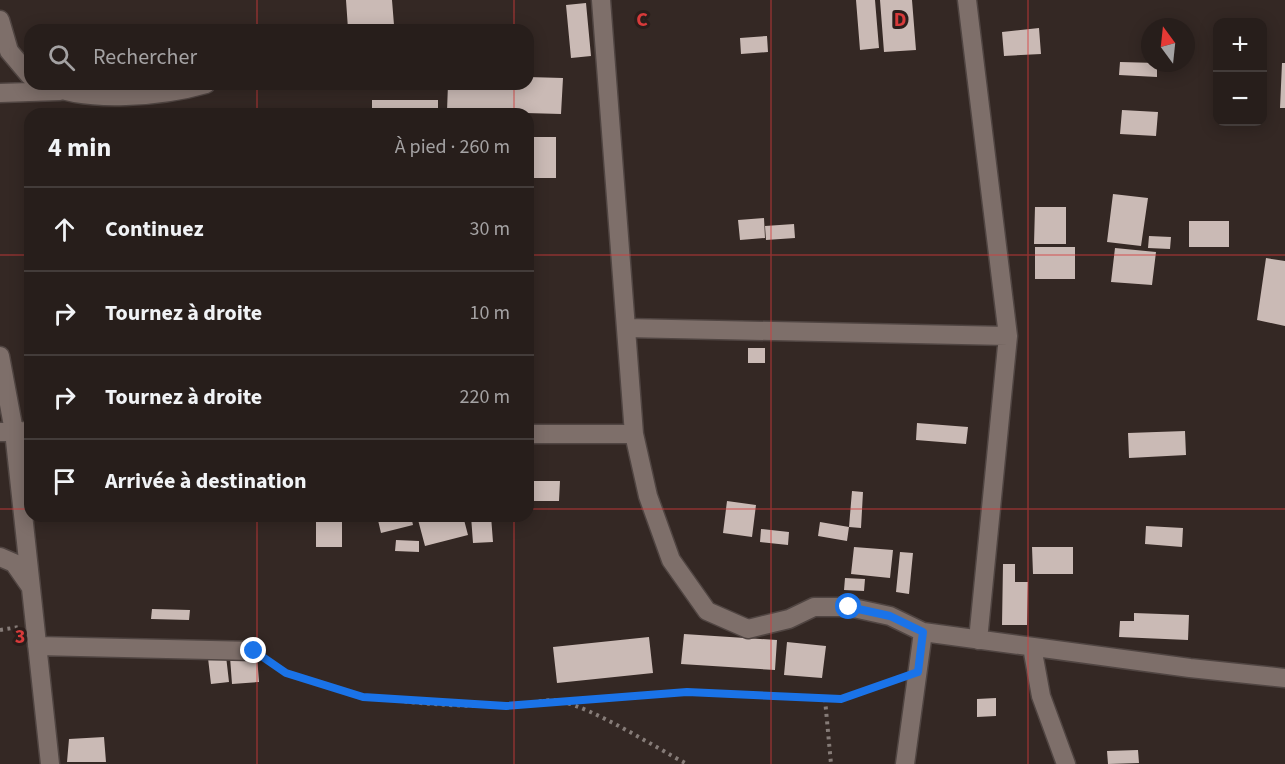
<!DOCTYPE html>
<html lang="fr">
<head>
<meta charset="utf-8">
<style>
	body { margin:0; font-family:"Source Sans 3",sans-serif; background:#2f2724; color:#f1f3f6 }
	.controls { position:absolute; right:18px; top:18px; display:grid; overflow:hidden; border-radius:12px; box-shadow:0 3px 15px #0003 }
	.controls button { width:54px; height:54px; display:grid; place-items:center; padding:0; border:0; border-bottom:2px solid #433c3a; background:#271e1b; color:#f1f3f6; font:30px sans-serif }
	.compass { position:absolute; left:1141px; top:18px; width:54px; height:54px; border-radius:50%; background:#271e1b; box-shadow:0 3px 15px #0003; rotate:345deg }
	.stop { position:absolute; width:18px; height:18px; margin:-14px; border:4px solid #1a73e8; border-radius:50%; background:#fff }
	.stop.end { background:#1a73e8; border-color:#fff; box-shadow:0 2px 6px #0008 }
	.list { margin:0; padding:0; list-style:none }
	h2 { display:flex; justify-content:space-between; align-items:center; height:78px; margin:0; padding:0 24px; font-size:26px }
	h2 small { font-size:20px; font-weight:400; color:#a4a2a3 }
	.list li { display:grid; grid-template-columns:39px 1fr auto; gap:18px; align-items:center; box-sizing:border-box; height:84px; padding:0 24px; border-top:2px solid #433c3a }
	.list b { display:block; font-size:22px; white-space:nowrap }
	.list em { font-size:20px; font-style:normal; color:#a4a2a3 }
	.icon { flex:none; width:33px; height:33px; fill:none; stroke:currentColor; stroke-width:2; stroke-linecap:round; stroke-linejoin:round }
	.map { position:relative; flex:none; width:1285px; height:764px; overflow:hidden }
	.search { position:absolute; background:#271e1b; box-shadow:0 3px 15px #0003; left:24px; top:24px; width:510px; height:66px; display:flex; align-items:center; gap:15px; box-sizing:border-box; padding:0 21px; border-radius:18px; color:#a4a2a3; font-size:22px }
	.panel { position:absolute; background:#271e1b; box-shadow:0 3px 15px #0003; left:24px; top:108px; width:510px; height:414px; border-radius:18px }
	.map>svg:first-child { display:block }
</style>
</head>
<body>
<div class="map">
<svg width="1285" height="764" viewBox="0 0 1285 764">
	<rect width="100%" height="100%" fill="#342824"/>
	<path fill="#cabab5" d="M346,0H392L394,25L348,29Z
		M856,0H875L879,48L860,50Z
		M880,0H912L916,50L884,52Z
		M586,3L591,56L571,58L566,5Z
		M1039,28L1041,54L1004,56L1002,32Z
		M767,36L768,52L741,54L740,38Z
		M1120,62L1157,63V77L1119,75Z
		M1282,63H1285V108H1280Z
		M528,77L563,78L561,114L447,111L448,84H528Z
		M372,100H438V113H372Z
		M1122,110L1158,112L1156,136L1120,134Z
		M301,111L338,112V114H301Z
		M528,137H556V178H528Z
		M1113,194L1148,198L1141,246L1107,242Z
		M1035,207H1066V244H1034Z
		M764,218L765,238L740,240L738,220Z
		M1189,221H1229V247H1189Z
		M794,224L795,238L766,240L765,226Z
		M1149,236L1171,237L1170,249L1148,248Z
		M1035,247H1075V279H1035Z
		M1115,248L1156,252L1152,285L1111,282Z
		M1266,258L1285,261V326L1257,320Z
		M748,348H765V363H748Z
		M917,423L968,427L966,444L916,440Z
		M1185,431L1186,455L1129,458L1128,433Z
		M530,481H560L559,501H529Z
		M852,491L863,492L861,528L849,527Z
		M727,501L756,505L752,537L723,533Z
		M377,516H411L413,525L381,533Z
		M417,516H463L468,535L425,546Z
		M471,516H491L493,542L473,543Z
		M316,522H342V547H316Z
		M820,522L849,527L847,541L818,536Z
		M1146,526L1183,528L1182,547L1145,544Z
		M761,529L789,532L788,545L760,542Z
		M396,540L419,541V552L395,551Z
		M854,547L893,550L890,578L851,574Z
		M1032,547H1073V574H1033Z
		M900,552L913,553L909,594L896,592Z
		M1003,564H1015V582H1028L1027,625H1002Z
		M845,578L865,579L864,591L844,590Z
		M152,609L190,610L189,620L151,619Z
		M1134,613L1189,615L1188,640L1119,637L1120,621H1134Z
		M684,634L777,640L775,670L681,664Z
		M649,637L653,673L557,683L553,647Z
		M787,642L826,646L822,678L784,675Z
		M226,656L229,682L211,684L208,658Z
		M257,656L259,682L232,684L230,657Z
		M996,698V716L977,717V699Z
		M104,737L106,762H67L69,739Z
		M1138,750L1139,763L1108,764L1107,751Z"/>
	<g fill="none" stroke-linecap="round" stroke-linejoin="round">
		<g stroke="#504542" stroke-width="21">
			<path id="street" d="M601,0L634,434L648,496L671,560L707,611L748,629L789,619L814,607H849L890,616L923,632L1190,668L1285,678
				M967,0L1008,336L978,640
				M0,20L9,51L30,76
				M47,84C86,104 165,96 206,84
				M0,93L60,91
				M626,328L1008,336
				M0,356L14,431L50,764
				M0,432L30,431
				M528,434H634
				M0,557L14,563L30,586
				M37,646L254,651
				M1032,647L1041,696L1066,764
				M905,764L923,632"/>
		</g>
		<path stroke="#867c78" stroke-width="4" stroke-dasharray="3 4.5" stroke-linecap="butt" d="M0,630L19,627
			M269,661C325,700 437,707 505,706C522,706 543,698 560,701C595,709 653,746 687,764
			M825,699L831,764
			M562,701L687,692L841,699L899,679"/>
		<use href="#street" stroke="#7e6f6a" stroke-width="18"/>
	</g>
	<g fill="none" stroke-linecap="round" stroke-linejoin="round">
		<path stroke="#1a73e8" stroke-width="8" d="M254,651L286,673L363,697L506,706L687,692L841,699L918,672L923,632L890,616L849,607"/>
	</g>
	<path fill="none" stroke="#d73a3a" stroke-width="1.5" stroke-opacity="0.55" d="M257,0V30M514,0V30M771,0V764M1028,0V764M257,84V114M514,84V114M0,255H30M528,255H1285M0,509H30M528,509H1285M257,516V764M514,516V764"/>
	<g font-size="20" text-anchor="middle" font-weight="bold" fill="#d73a3a" stroke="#2a1e1b" stroke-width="6" stroke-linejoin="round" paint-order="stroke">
		<text x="642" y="26">C</text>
		<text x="900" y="26">D</text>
		<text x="20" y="643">3</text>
	</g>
</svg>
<div class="controls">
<button>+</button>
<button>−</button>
</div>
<svg class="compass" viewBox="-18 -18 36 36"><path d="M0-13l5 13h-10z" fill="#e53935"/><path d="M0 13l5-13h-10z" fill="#a4a2a3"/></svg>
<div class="stop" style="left:849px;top:607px"></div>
<div class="stop end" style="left:254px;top:651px"></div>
<div class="search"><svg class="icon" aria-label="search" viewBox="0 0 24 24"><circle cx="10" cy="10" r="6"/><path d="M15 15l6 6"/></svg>Rechercher</div>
<section class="panel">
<h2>4 min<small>À pied · 260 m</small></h2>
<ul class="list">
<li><svg class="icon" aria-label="ahead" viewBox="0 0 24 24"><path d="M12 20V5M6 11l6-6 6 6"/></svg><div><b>Continuez</b></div><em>30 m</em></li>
<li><svg class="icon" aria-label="right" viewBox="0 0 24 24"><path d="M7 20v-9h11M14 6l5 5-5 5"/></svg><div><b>Tournez à droite</b></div><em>10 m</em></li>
<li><svg class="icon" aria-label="right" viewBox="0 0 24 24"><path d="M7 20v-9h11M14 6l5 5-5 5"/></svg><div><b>Tournez à droite</b></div><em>220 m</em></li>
<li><svg class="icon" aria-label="arrive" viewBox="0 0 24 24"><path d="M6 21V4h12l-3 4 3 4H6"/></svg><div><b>Arrivée à destination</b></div></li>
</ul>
</section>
</div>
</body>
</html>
